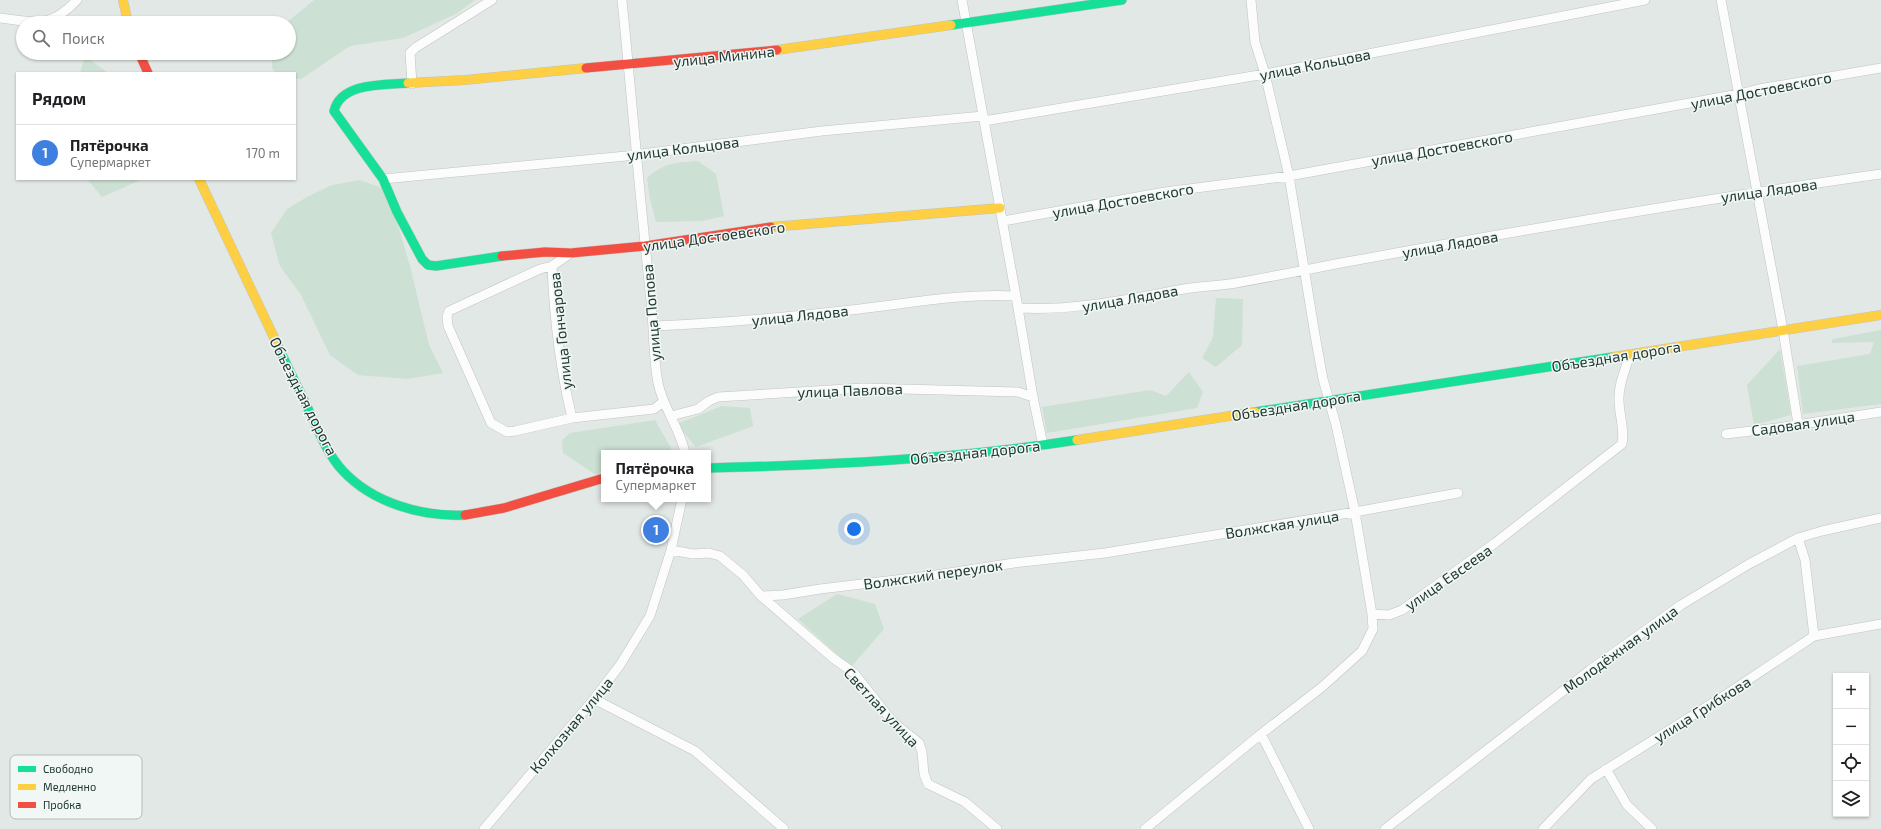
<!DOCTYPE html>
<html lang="ru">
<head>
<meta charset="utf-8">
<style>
	body { margin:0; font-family:"Exo 2",sans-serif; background:#f6f6f6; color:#202124 }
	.controls { position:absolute; right:12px; bottom:12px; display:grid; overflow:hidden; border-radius:0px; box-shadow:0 1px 3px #0004 }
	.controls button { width:36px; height:36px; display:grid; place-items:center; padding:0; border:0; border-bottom:1px solid #e0e0e0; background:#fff; color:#202124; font:20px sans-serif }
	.you { position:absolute; left:854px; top:529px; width:14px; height:14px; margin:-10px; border:3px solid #fff; border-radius:50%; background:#1a73e8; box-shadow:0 0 0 6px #1a73e833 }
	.badge { display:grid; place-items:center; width:26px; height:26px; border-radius:50%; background:#657673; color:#fff; font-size:13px; font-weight:700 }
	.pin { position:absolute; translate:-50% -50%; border:2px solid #fff; box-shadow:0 1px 4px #0006 }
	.popup { position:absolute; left:601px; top:450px; width:110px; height:52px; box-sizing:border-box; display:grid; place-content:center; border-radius:0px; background:#fff; filter:drop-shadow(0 1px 3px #0005); font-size:13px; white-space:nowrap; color:#757577 }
	.popup b { font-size:15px; color:#202124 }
	.popup::after { content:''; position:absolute; left:50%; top:100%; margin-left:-8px; border:8px solid transparent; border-top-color:#fff }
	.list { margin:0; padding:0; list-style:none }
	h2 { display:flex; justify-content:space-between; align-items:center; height:52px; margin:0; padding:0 16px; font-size:17px }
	h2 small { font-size:13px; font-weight:400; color:#757577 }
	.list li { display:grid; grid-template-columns:26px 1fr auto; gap:12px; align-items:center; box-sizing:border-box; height:56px; padding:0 16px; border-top:1px solid #e0e0e0 }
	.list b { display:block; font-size:15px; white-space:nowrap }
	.list p { margin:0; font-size:13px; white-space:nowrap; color:#757577 }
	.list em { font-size:13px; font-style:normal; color:#757577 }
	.icon { flex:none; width:22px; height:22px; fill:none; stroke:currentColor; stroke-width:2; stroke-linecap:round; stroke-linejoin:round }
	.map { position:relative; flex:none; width:1881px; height:829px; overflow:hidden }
	.search { position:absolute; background:#fff; box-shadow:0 1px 3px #0004; left:16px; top:16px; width:280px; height:44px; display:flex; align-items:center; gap:10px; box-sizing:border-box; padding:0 14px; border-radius:22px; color:#757577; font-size:15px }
	.panel { position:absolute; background:#fff; box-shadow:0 1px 3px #0004; left:16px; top:72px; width:280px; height:108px; border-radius:0px }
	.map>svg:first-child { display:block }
</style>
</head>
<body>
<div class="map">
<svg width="1881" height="829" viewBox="0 0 1881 829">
	<rect width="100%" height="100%" fill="#e2e8e5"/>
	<path fill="#cce0d3" d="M314,0H475L456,14L403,38L350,46L301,79H295V73H276L272,68V53H289V23H286Z
		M85,56L108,73H80Z
		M698,161L716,174L724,216L702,221L656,222L650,199L647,178C665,162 676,163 698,161Z
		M87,179H143L102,197Z
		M360,180L382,188L398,225L410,266L429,345L443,373L407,379L358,375L330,355L301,295L280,266L271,233L287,209L307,197L332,185Z
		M1216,298L1243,299L1242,345L1216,367L1202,358L1213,337Z
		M1881,330V404L1803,414L1797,366L1870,354L1874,342L1831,343L1833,339Z
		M1780,349L1791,415L1754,425L1747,385Z
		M1189,372L1203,392L1197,408L1047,433L1042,407L1150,390L1166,396Z
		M722,406L750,408L753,426L696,447L677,424Z
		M655,420L671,448L668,453H604V471L596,475L563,453L562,440L570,433Z
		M837,594L875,604L884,629L851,667L798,619Z"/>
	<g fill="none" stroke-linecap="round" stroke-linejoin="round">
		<g stroke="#bfc4c2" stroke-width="10">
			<path id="street" d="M622,0C632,100 640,201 651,301C654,329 653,356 658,383C663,408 680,428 685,453
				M962,0L1016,296L1033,397L1043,445
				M1251,0L1255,42L1265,74L1289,176L1315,335L1323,379L1336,425L1355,512L1372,614
				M1721,0L1783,330L1798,424
				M0,18C36,22 50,29 77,0
				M412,84L410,53L415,48L492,0
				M984,121L1265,74L1645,0
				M383,179L626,156L822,131L983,116
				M1003,221L1165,192L1289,176L1739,94L1759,89L1881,68
				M571,253L552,266C554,317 560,368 572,418
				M552,266L540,269L449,311L447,317L448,326L491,423L507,432L515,431L572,418L654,409L663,402
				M1019,308C1075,311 1128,299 1184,289C1201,286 1219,286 1236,283C1275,276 1314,268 1352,261C1528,229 1704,199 1881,174
				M654,326C723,323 791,317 860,309C912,303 964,293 1016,296
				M671,416L698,409L709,401L718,397L863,388L1018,392L1033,397
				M1726,434L1777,428L1881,412
				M1798,538L1805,560L1814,636
				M671,550L693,554L709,553L720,556L743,575L761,596L833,658L854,673L893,722L919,743L922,752L924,774L928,784L965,802L997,829
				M761,596L783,595L820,589L929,576L1014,563L1105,553L1355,512L1458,493
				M594,699L695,751L784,829
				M1261,734L1309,829
				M1606,769L1627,805L1652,829
				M484,829L594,699L620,665L650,616L671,550L682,499
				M1145,829L1261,734L1322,687L1362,651L1373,629L1372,614L1389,615L1402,610L1495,543L1622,444C1625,429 1619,415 1619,400C1618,385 1626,368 1630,354
				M1385,829L1590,670L1681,605L1749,564L1798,538L1822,531L1881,518
				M1543,829L1591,779L1730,692L1814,636L1881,624"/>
		</g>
		<g stroke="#bfc5c3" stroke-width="10">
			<path id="fast" d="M951,25L1122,0
				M408,83C384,85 341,82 334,111L383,179L397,212L422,259L428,265L436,266L502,256
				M277,344C288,368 300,392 311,415C320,434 328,455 343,471C373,503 422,517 465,515
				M1255,412L1613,357
				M708,468C831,465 955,459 1077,440"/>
		</g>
		<g stroke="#bfc5c3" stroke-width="10">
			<path id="slow" d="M123,0L128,23
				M777,50L951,25
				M408,83L465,80L586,68
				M199,179L277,344
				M771,227L1000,208
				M1613,357L1881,315
				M1077,440L1255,412"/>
		</g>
		<g stroke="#bfc5c3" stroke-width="10">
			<path id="jam" d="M139,53L148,73
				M586,68L777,50
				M502,256L545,252L571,253L645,246L771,227
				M465,515L504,508L604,478"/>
		</g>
		<use href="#street" stroke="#fbfcfb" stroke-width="9"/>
		<use href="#fast" stroke="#16e098" stroke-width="9"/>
		<use href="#slow" stroke="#ffcf43" stroke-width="9"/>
		<use href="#jam" stroke="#f24e42" stroke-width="9"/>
	</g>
	<g text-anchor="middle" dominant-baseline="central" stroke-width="3" stroke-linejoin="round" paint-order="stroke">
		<g font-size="15" fill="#223935" stroke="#f0f7f4">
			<text transform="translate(724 56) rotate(-6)">улица Минина</text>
			<text transform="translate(1315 64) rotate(-11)">улица Кольцова</text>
			<text transform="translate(1761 90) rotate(-11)">улица Достоевского</text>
			<text transform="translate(683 148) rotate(-7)">улица Кольцова</text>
			<text transform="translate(1442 148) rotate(-10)">улица Достоевского</text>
			<text transform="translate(1769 190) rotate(-8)">улица Лядова</text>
			<text transform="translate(1123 200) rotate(-10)">улица Достоевского</text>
			<text transform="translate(714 236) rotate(-8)">улица Достоевского</text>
			<text transform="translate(1450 244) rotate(-10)">улица Лядова</text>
			<text transform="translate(1130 298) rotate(-10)">улица Лядова</text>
			<text transform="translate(651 313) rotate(-95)">улица Попова</text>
			<text transform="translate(800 315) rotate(-6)">улица Лядова</text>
			<text transform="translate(560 331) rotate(-96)">улица Гончарова</text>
			<text transform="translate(1616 356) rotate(-9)">Объездная дорога</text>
			<text transform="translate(850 390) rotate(-2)">улица Павлова</text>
			<text transform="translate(304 396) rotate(63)">Объездная дорога</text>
			<text transform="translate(1296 405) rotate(-9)">Объездная дорога</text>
			<text transform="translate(1803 423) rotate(-8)">Садовая улица</text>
			<text transform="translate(975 452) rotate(-6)">Объездная дорога</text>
			<text transform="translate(1282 524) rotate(-9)">Волжская улица</text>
			<text transform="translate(933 574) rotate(-8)">Волжский переулок</text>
			<text transform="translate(1448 577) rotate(-35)">улица Евсеева</text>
			<text transform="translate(1620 649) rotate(-36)">Молодёжная улица</text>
			<text transform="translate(882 707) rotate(47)">Светлая улица</text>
			<text transform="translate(1702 709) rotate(-32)">улица Грибкова</text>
			<text transform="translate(571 725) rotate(-50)">Колхозная улица</text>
		</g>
	</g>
	<rect x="10" y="755" width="132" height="64" rx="6" fill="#f0f7f4" stroke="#b2bebb" stroke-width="1"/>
	<rect x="18" y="766" width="18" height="6" fill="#16e098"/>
	<rect x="18" y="784" width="18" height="6" fill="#ffcf43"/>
	<rect x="18" y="802" width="18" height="6" fill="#f24e42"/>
	<g font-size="11" fill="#223935">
		<text x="43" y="773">Свободно</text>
		<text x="43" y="791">Медленно</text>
		<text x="43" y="809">Пробка</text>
	</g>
</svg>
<div class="controls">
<button>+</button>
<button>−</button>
<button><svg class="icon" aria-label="locate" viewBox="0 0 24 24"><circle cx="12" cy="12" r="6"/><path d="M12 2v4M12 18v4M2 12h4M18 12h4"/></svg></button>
<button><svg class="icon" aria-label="layers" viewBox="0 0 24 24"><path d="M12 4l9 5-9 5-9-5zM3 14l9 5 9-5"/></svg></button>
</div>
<div class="you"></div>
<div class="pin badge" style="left:656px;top:530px;background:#3f7fe0">1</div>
<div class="popup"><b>Пятёрочка</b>Супермаркет</div>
<div class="search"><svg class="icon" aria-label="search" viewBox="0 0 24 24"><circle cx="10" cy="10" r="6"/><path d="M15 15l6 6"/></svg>Поиск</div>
<section class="panel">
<h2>Рядом<small></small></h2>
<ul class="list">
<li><span class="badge" style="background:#3f7fe0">1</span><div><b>Пятёрочка</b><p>Супермаркет</p></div><em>170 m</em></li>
</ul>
</section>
</div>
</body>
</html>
